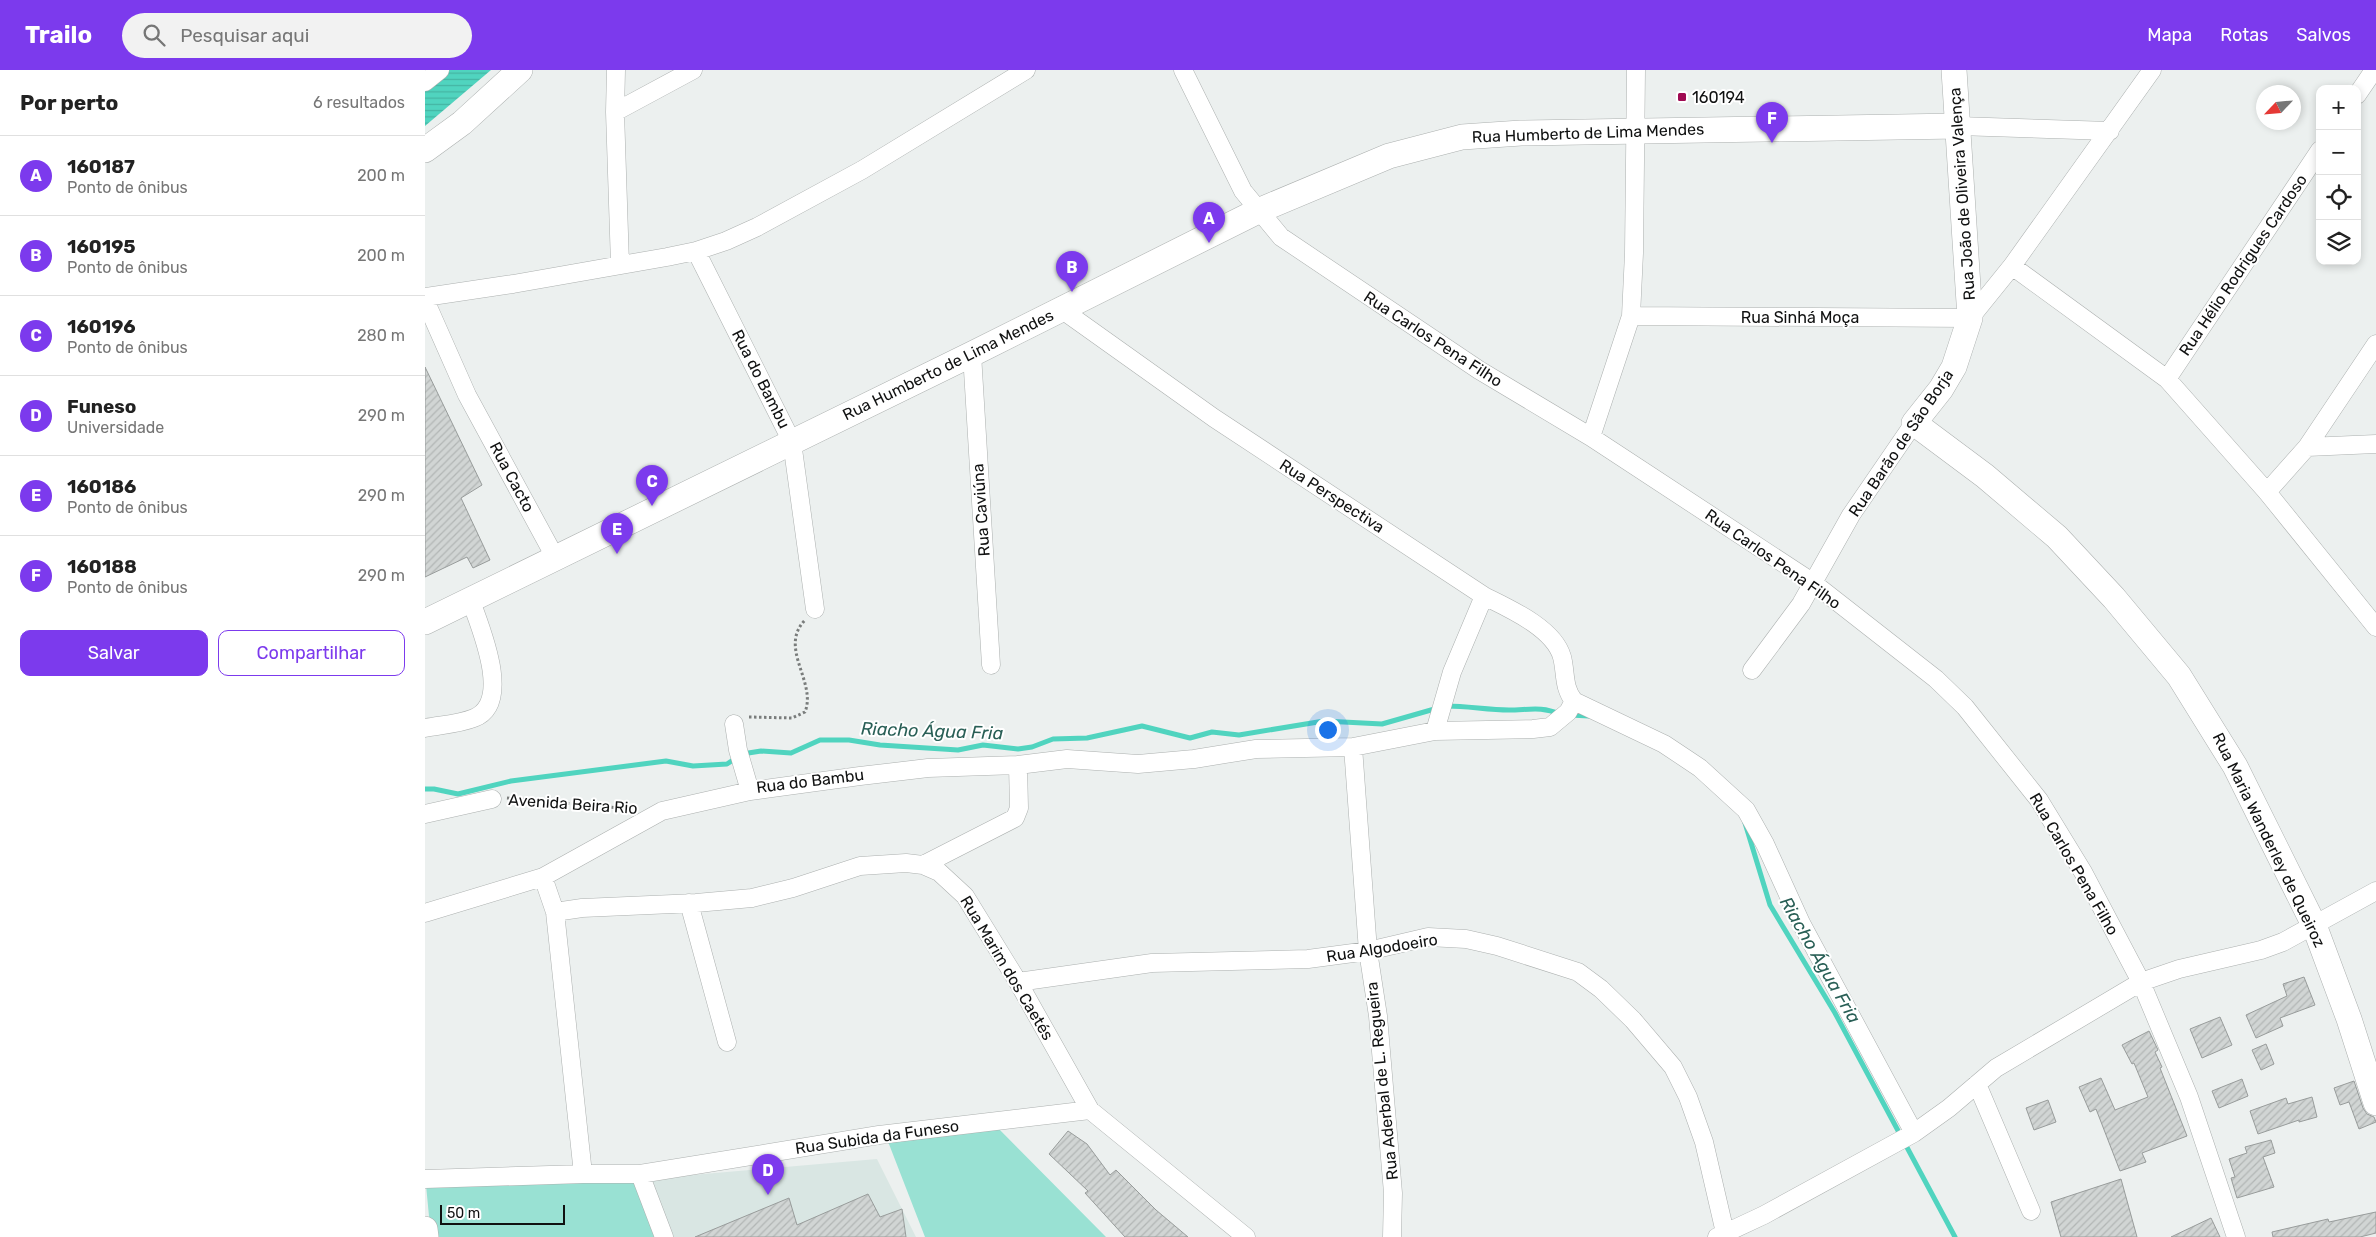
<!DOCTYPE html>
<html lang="pt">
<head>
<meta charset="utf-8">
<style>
	body { margin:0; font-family:Rubik,sans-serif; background:#f2f2f2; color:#222 }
	.controls { position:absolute; right:15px; top:15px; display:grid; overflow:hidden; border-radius:10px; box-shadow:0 2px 8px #0003 }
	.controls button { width:45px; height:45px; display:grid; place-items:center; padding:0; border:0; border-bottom:1px solid #e0e0e0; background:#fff; color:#222; font:25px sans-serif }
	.compass { position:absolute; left:1831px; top:15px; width:45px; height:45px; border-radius:50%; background:#fff; box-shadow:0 2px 8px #0003; rotate:244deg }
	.scale { position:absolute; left:15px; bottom:12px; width:125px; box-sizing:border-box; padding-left:5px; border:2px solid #101111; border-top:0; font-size:14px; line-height:18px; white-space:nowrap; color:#101111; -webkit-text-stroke:4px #fff; paint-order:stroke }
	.you { position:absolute; left:902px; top:659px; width:18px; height:18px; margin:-12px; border:4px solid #fff; border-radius:50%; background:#1a73e8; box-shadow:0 0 0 8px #1a73e833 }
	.badge { display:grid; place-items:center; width:32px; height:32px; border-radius:50%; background:#7c3aed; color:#fff; font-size:16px; font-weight:700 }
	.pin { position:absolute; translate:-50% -41px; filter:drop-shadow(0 1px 2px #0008) }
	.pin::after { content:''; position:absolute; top:26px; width:18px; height:15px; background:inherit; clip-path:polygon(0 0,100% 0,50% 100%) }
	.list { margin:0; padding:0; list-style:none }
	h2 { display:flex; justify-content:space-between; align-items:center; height:65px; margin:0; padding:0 20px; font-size:21px }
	h2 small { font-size:16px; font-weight:400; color:#767676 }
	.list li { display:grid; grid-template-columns:32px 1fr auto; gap:15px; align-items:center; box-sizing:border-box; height:80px; padding:0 20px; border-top:1px solid #e0e0e0 }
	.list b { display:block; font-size:19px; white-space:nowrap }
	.list p { margin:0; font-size:16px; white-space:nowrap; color:#767676 }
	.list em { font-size:16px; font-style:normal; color:#767676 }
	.actions { display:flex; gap:10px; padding:15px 20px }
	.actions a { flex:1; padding:11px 0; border:1px solid #7c3aed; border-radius:10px; text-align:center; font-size:18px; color:#7c3aed }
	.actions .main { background:#7c3aed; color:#fff }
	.icon { flex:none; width:28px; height:28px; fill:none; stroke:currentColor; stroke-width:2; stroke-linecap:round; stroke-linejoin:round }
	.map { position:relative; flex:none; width:1951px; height:1167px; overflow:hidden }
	header { display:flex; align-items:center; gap:30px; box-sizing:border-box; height:70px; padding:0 25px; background:#7c3aed; color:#fff }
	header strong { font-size:24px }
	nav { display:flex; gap:28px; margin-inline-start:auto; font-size:18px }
	.search { width:350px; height:45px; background:#f2f2f2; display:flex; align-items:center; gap:12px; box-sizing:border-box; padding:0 18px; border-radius:28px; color:#767676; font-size:19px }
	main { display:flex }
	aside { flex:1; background:#fff }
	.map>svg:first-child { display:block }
</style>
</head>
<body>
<header>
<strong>Trailo</strong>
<div class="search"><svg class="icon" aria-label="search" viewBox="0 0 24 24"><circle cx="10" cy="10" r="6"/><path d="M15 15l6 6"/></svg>Pesquisar aqui</div>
<nav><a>Mapa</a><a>Rotas</a><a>Salvos</a></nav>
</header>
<main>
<aside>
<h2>Por perto<small>6 resultados</small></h2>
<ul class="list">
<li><span class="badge">A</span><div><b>160187</b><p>Ponto de ônibus</p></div><em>200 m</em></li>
<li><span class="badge">B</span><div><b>160195</b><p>Ponto de ônibus</p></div><em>200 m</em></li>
<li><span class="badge">C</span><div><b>160196</b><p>Ponto de ônibus</p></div><em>280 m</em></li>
<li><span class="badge">D</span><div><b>Funeso</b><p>Universidade</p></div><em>290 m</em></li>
<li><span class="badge">E</span><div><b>160186</b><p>Ponto de ônibus</p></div><em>290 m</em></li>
<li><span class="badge">F</span><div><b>160188</b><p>Ponto de ônibus</p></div><em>290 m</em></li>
</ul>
<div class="actions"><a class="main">Salvar</a><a>Compartilhar</a></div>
</aside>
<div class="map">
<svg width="1951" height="1167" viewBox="0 0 1951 1167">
	<defs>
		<pattern id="water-rules" width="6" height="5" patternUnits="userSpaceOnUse" patternTransform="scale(1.25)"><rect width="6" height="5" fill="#50d4bf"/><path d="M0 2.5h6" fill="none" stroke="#45b5a3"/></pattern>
		<pattern id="building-hatch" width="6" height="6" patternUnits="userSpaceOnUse" patternTransform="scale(1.25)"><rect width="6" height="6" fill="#d1d5d4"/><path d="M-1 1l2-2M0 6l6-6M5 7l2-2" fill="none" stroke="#b2b6b5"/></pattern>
	</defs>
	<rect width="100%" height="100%" fill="#ecf0ef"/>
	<path fill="#d9e6e3" d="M452,1089L491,1167H233L210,1110Z"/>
	<path fill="#99e1d3" d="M569,1054L681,1167H500L462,1069Z
		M206,1103L236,1167H6L1,1115Z"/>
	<path fill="url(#water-rules)" d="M24,0H66L0,56V21Z"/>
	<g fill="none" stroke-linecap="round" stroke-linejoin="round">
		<path stroke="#50d4bf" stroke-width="5" d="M1022,636C1043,636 1063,640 1084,640C1103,640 1117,636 1134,644
			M1145,645L1164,646
			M0,719H9L33,724L86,711L241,691L268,696L302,694L317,684L336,681L366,683L395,670H424L455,675L533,680L558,675L593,679L607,677L628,669L662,668L717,656L765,668L787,662L814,665L899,651L957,654L1013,638
			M1320,753L1345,835L1410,943L1530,1167"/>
	</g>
	<path fill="url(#building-hatch)" stroke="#989c9b" d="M0,297L57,415L36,428L65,490L48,498L42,487L0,507Z
		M1879,907L1890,935L1855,948L1858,956L1831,968L1821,945L1862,926L1858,914Z
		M1795,947L1807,975L1777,988L1765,959Z
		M1724,961L1733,980L1730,982L1737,997L1735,998L1762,1066L1717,1083L1721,1092L1695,1101L1671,1039L1665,1042L1654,1017L1676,1008L1690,1040L1723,1027L1709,993L1707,994L1697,975Z
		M1841,974L1849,994L1836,1000L1827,980Z
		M1817,1009L1823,1026L1794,1038L1787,1021Z
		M1929,1011L1938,1038L1942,1044L1949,1047L1951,1052L1934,1059L1924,1032L1915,1035L1909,1018Z
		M1887,1027L1892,1047L1874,1052V1050L1833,1064L1825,1041L1861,1028L1863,1034Z
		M1623,1030L1631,1052L1609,1060L1601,1038Z
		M643,1061L662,1074L685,1105L691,1100L731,1140L763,1167H700L660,1123L663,1121L624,1084Z
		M1846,1070L1850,1083L1838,1087L1849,1117L1812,1128L1806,1108L1810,1107L1804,1089L1822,1083L1820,1077Z
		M1696,1109L1712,1167H1636L1626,1132Z
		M443,1124L455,1147L477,1139L481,1167H270L364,1128L372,1155Z
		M1951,1142V1163L1935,1167H1848L1847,1162L1903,1149L1904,1152Z
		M1786,1148L1795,1167H1746Z"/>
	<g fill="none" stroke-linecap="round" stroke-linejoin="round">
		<g stroke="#acb0af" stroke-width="19">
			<path id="street" d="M191,0L190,42L195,194
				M758,0L818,121L856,167L1054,300L1166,367L1387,512L1511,609L1540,637L1614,730L1658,802L1716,912L1764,1027L1811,1167
				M0,12L15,0
				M1932,25L1949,0
				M190,42L268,0
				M1533,56L1685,61
				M271,181L367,372L390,539
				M1587,196L1742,309L1842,422L1951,557
				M0,227L88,214L242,187L271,181L301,171L332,157L437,100L601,0
				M0,230L42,325L131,489
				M636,239L789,348L1059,526C1083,538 1129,558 1137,587C1141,602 1138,618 1149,631
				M1206,246L1545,248L1587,196L1727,0
				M547,284L566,595
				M1742,309L1895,80
				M1166,367L1206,246L1209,183L1211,0
				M1882,377L1951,374
				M1842,422L1882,377L1951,274
				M1327,600L1376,534L1426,445L1489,353
				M1149,631L1239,674L1275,698L1321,740L1340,774L1376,853L1489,1063
				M309,654L313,680L325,721
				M0,658C16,655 34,654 49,648C88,633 55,557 46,531
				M1010,661L1027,602L1059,526
				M928,677L943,881L953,946L968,1123L967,1167
				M593,695L642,689L713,694L769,689L831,679L928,677L1010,661L1108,659L1125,657L1143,642L1149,631
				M0,744L67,729
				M118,807L130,842L157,838L271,833L327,828L368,818L435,796L481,793L498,795L514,802L540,826L593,912L665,1040L821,1167
				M264,833L302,972
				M130,842L158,1104
				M0,843L118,807L237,741L325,721L435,706L503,698L593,695L594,738L590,748L498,795
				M593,912L727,893L883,889L943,881L1003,867L1041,869L1072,876L1153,902L1176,919L1208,950L1248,997L1263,1027L1279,1072L1301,1167
				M1552,1014L1606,1141
				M215,1104L239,1167
				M0,1109L158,1104H215L454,1065L665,1040
				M1292,1167L1339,1145L1489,1063L1524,1038L1571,998L1716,912L1754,899L1836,880L1858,872L1951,821"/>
		</g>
		<g stroke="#acb0af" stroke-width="26">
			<path id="secondary" d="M1529,0L1545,248L1529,297L1516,319L1489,353L1560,406L1632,467L1689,528L1754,606L1810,696L1889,855L1924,949L1951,1033
				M0,80L37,53L95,0
				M0,552L547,284L833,141L964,86L1037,67L1096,63L1533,56
				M0,1159L1,1167"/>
		</g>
		<path stroke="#797c7b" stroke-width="3" stroke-dasharray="2.5 2.5" stroke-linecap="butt" d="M324,647L367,648L380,642C392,612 353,578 380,550
			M82,728L205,739"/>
		<use href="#street" stroke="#fff" stroke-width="18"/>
		<use href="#secondary" stroke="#fff" stroke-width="25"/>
	</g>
	<rect fill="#9f0a52" stroke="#fff" stroke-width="2" x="1252" y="22" width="10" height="10" rx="2.5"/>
	<g text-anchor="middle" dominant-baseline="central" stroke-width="4" stroke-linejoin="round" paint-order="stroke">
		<g font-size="16" fill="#101111" stroke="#fff" text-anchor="start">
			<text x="1267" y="27">160194</text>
		</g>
		<g font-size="16" fill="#101111" stroke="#fff">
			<text transform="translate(1163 63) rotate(-2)">Rua Humberto de Lima Mendes</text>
			<text transform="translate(1537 124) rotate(-94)">Rua João de Oliveira Valença</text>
			<text transform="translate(1818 195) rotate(-56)">Rua Hélio Rodrigues Cardoso</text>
			<text x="1375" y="247">Rua Sinhá Moça</text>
			<text transform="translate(1008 269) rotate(33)">Rua Carlos Pena Filho</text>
			<text transform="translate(523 295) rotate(-26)">Rua Humberto de Lima Mendes</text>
			<text transform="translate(336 309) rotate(63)">Rua do Bambu</text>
			<text transform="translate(1476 373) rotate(-56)">Rua Barão de São Borja</text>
			<text transform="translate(87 407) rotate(62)">Rua Cacto</text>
			<text transform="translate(907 426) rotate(33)">Rua Perspectiva</text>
			<text transform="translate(556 440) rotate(-94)">Rua Caviúna</text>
			<text transform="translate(1348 489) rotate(35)">Rua Carlos Pena Filho</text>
			<text transform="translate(385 711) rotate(-7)">Rua do Bambu</text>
			<text transform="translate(148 734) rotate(4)">Avenida Beira Rio</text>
			<text transform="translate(1844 770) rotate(64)">Rua Maria Wanderley de Queiroz</text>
			<text transform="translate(1649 794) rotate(60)">Rua Carlos Pena Filho</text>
			<text transform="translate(957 878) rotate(-9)">Rua Algodoeiro</text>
			<text transform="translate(582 898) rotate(59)">Rua Marim dos Caetés</text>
			<text transform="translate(957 1011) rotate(-96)">Rua Aderbal de L. Regueira</text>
			<text transform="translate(452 1067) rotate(-8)">Rua Subida da Funeso</text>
		</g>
		<g font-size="18" font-style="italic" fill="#295f56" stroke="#fff">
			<text transform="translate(507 661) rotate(2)">Riacho Água Fria</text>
			<text transform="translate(1395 890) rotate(60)">Riacho Água Fria</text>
		</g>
	</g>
</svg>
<div class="controls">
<button>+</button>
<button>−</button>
<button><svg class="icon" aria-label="locate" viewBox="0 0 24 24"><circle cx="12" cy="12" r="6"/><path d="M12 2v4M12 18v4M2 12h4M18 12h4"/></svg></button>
<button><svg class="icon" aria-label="layers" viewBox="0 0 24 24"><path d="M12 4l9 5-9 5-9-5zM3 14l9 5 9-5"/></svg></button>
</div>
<svg class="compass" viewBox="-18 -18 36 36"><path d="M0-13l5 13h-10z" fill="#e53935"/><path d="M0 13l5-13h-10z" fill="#767676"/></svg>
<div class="scale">50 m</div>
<div class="you"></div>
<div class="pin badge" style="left:784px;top:173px">A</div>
<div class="pin badge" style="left:647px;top:222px">B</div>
<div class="pin badge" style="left:227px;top:436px">C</div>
<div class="pin badge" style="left:343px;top:1125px">D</div>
<div class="pin badge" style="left:192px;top:484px">E</div>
<div class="pin badge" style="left:1347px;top:73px">F</div>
</div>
</main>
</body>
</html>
